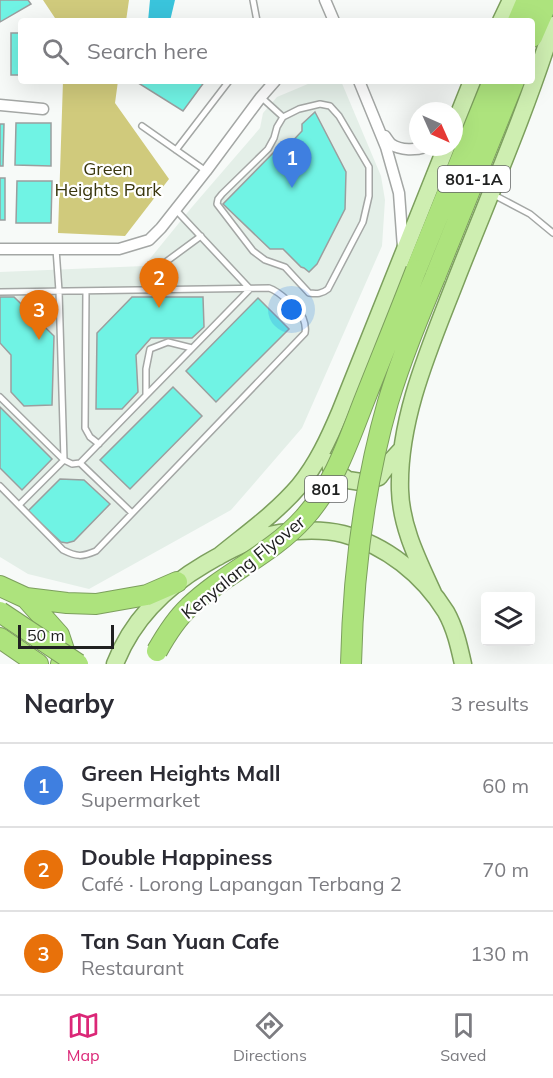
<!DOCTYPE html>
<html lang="en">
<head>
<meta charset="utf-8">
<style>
	body { margin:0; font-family:Mulish,sans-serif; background:#f7f7f7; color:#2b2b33 }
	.controls { position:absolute; right:18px; bottom:18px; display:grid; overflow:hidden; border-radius:6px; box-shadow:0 6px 24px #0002 }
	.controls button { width:54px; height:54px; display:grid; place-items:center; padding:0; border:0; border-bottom:2px solid #e1e1e2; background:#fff; color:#2b2b33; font:30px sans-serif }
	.compass { position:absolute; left:409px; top:102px; width:54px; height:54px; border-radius:50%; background:#fff; box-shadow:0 6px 24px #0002; rotate:135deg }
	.scale { position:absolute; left:18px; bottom:15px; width:96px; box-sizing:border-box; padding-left:6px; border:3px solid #202121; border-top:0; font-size:16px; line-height:21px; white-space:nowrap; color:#202121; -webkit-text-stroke:4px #fff; paint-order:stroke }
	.you { position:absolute; left:292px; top:310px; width:21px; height:21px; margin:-15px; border:4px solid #fff; border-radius:50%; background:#1a73e8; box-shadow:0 0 0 9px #1a73e833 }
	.badge { display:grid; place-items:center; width:39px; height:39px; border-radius:50%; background:#db2777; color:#fff; font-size:20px; font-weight:700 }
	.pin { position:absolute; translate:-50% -50px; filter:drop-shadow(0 2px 3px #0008) }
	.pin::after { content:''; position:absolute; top:32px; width:21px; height:18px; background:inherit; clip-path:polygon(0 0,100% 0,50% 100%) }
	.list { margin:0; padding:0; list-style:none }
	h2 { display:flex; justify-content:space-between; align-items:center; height:78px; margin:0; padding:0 24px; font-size:26px }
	h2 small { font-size:20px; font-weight:400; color:#7c7c81 }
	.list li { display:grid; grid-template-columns:39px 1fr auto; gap:18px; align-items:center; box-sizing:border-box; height:84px; padding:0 24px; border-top:2px solid #e1e1e2 }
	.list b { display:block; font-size:22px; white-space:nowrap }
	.list p { margin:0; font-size:20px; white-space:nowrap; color:#7c7c81 }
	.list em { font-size:20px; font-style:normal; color:#7c7c81 }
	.icon { flex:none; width:33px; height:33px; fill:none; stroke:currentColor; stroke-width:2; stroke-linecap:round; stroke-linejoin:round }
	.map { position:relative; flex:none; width:553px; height:664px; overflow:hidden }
	.search { position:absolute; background:#fff; box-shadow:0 6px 24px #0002; left:18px; right:18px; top:18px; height:66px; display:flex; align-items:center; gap:15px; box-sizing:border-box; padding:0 21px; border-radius:6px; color:#7c7c81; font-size:22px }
	.sheet { height:330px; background:#fff }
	nav { display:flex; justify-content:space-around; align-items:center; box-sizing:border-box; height:84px; border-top:2px solid #e1e1e2; background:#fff; font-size:16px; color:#7c7c81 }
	nav a { display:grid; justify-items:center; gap:3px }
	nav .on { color:#db2777 }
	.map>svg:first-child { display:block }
</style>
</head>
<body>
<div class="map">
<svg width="553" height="664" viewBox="0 0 553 664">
	<rect width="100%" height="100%" fill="#f7faf8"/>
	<path fill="#e4efe8" d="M315,81H341L381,176L385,200L382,246L302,428L231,510L89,589L28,574L0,557V272L144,266L192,207L260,128L263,113L277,97Z"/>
	<path fill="#d0ca7c" d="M43,0H129L126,21H57Z
		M63,81H118L115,103L169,179L125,236L58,233Z"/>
	<path fill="#3ac4dc" d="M150,0H175L170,21H148Z"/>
	<path fill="#70f3e4" stroke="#9b9e9e" stroke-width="1.5" d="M0,0H28L31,4L0,22Z
		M11,33H21V75H11Z
		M135,81H205L183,111Z
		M315,112L346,172L345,209L317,264L309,272L304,268L301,267L283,249H270L223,204L277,149H285L302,131V124Z
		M16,123H51V166L15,165Z
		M0,124H4L3,166H0Z
		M0,178H5V220H0Z
		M17,181H52L51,223H16Z
		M0,297H14L54,336L52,405L24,406L11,392V355L0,343Z
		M132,297H203L204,327L192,338H151L136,355L138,392L122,409H96L97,333Z
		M258,298L289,329L216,402L186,371Z
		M173,387L202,416L130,489L100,460Z
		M0,407L52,459L22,490L0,468Z
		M60,479L84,480L110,504L74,541L67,543L61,542L28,511Z"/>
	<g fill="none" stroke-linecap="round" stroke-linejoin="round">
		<g stroke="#a4a7a5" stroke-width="8">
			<path id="lane" d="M253,0L257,21
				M261,97L283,117
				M320,104L330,106L339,116L369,167V196L363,222L328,289C322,294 317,294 309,293L285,267L265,260L253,251L217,204L218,199L222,194L268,149L274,138L277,127L283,117L299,109Z
				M142,126L206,171
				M176,150L229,81
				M494,195L530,214L553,233
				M151,290L154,276L163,264L201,236
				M86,291L85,428L90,437L99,444
				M0,292L269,288C279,291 298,309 303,318C305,323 306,328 305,333L96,551C82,557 77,557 63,550L0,486
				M146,395V369L150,349L168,342L192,348
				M0,397L64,460L72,464L80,463L132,513
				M80,463L250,289L176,210
				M19,505L64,460L59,291L56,249"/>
		</g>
		<g stroke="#a4a7a5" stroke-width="13">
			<path id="street" d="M325,0L334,21
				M359,81L386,147L399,193L403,248
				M0,105L43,109
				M385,136C387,139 389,142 391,144C401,151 416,150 426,147
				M0,249H119L149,240L161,228L206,171L261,97L275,81"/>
		</g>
		<g stroke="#7c9f5d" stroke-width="19">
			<path id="primary" d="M501,21L511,0
				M454,126L472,81
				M330,462L331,468L348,480L361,482L379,477L390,462L402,449
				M218,557C246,534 276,513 299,486C317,464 329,438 340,412L446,147
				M433,593C418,560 401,527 400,490C398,418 430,347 456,280C489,196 526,112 553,25
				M115,664C132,620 164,588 205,564C227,551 253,537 280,533C300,530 323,529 343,534C386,545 423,575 446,612C455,628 459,646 463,664"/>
		</g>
		<g stroke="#7c9f5d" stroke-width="22">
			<path id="highway" d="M518,21L527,0
				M532,37L548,0
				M416,270L493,81
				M435,277L514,81
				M0,586L26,598L67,603L96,604L147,595L177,582
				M26,598L59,635L65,653L61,664
				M0,638L38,664"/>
		</g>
		<use href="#lane" stroke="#fff" stroke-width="5"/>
		<use href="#street" stroke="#fff" stroke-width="10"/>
		<use href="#primary" stroke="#ceeeb1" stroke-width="16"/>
		<use href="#highway" stroke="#ade37d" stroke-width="20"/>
		<g stroke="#7c9f5d" stroke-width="22" stroke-linecap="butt">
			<path id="highway-bridge" d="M0,612L78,664
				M157,651C166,635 176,619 189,607C224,573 271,555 304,518C334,485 348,442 364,401C381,358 399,314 416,270
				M351,664C353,574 363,489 388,402C401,359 418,318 435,277"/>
		</g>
		<use href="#highway-bridge" stroke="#ade37d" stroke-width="20"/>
	</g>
	<g text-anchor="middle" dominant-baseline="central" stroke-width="4.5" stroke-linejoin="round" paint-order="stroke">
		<g fill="#fff" stroke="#636464" stroke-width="1.5">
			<rect x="438" y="166" width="72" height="26" rx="4.5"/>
			<rect x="305" y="476" width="42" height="26" rx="4.5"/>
		</g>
		<g font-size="16" font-weight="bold" fill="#202121">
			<text x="474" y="179">801-1A</text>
			<text x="326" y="489">801</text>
		</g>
		<g font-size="18" fill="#3a370d" stroke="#fff">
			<text x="108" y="168">Green<tspan x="108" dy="21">Heights Park</tspan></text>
		</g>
		<g font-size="18" fill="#202121" stroke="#fff">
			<text transform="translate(243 567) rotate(-39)">Kenyalang Flyover</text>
		</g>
	</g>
</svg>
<div class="controls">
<button><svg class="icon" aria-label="layers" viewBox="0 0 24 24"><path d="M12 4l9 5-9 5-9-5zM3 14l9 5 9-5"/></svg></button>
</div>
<svg class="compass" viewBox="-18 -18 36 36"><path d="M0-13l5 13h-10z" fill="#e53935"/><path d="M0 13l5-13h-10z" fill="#7c7c81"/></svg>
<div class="scale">50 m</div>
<div class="you"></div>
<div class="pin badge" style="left:292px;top:188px;background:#3f7fe0">1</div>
<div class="pin badge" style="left:159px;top:308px;background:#e8710a">2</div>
<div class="pin badge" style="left:39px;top:340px;background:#e8710a">3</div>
<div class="search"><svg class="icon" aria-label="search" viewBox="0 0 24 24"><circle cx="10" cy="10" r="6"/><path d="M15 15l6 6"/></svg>Search here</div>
</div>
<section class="sheet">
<h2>Nearby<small>3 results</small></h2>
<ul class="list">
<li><span class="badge" style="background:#3f7fe0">1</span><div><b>Green Heights Mall</b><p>Supermarket</p></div><em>60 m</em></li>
<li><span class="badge" style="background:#e8710a">2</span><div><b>Double Happiness</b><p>Café · Lorong Lapangan Terbang 2</p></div><em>70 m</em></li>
<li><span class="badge" style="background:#e8710a">3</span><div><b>Tan San Yuan Cafe</b><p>Restaurant</p></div><em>130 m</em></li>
</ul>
</section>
<nav>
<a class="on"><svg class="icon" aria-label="map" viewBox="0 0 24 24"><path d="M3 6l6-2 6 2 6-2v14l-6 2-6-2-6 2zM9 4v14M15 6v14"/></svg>Map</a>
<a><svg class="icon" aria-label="directions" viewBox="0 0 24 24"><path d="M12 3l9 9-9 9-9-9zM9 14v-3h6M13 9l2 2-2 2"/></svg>Directions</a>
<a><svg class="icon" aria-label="saved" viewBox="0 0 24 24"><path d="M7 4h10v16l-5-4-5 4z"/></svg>Saved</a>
</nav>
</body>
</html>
